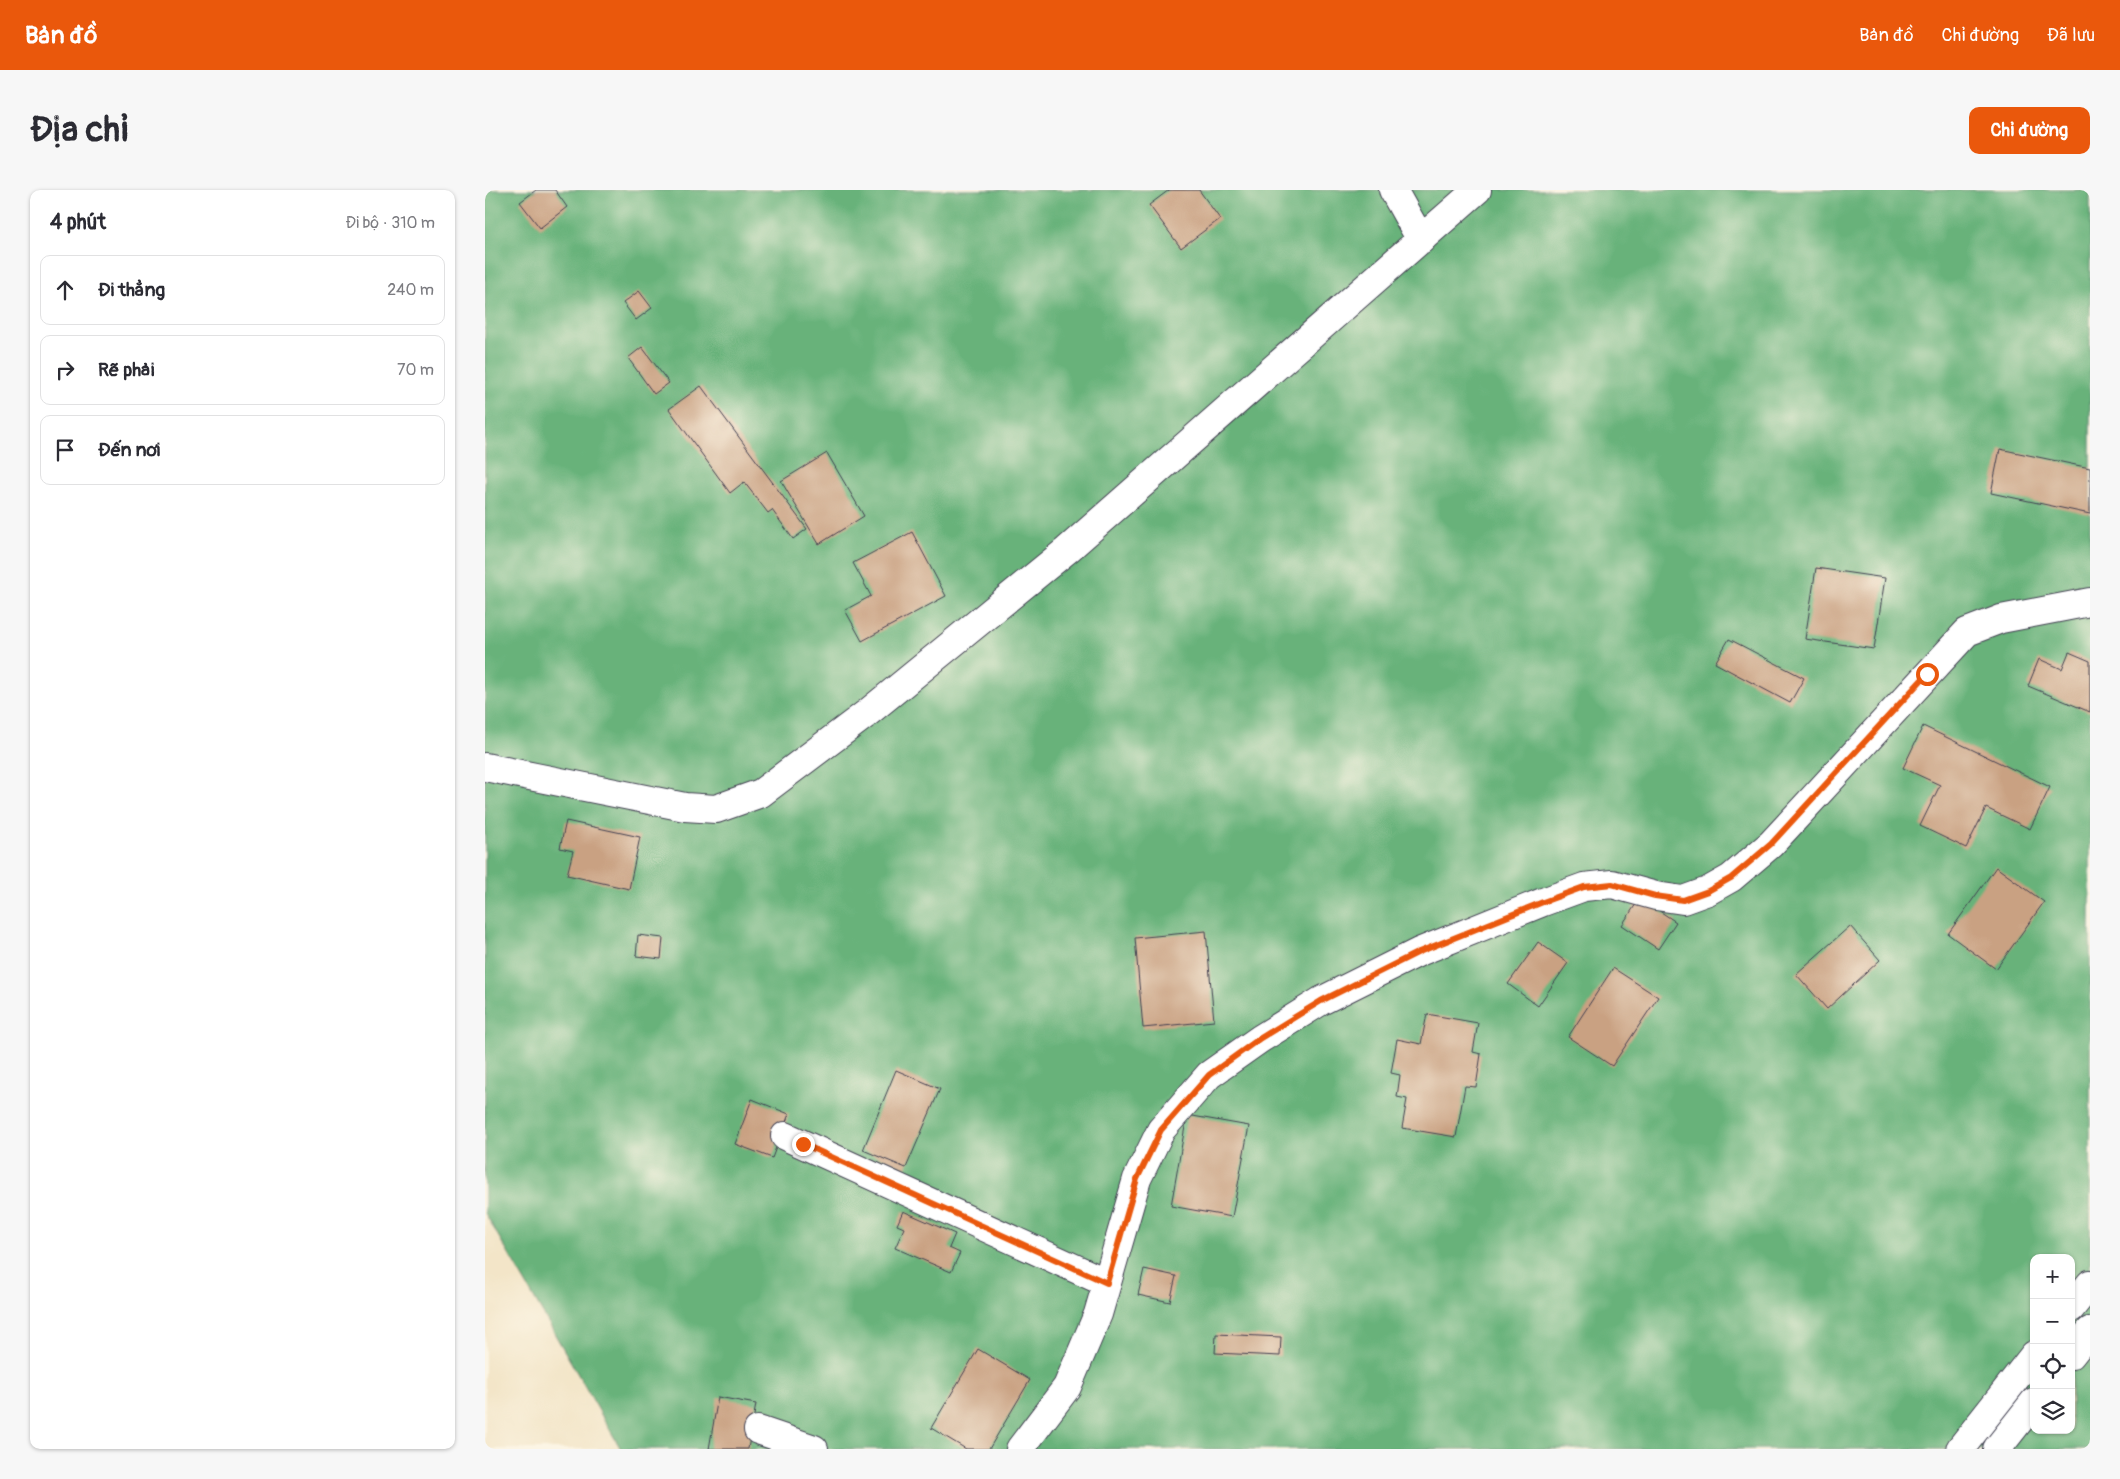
<!DOCTYPE html>
<html lang="vi">
<head>
<meta charset="utf-8">
<style>
	body { margin:0; font-family:Pangolin,sans-serif; background:#f7f7f7; color:#2b2b33 }
	.controls { position:absolute; right:15px; bottom:15px; display:grid; overflow:hidden; border-radius:10px; box-shadow:0 1px 4px #0004 }
	.controls button { width:45px; height:45px; display:grid; place-items:center; padding:0; border:0; border-bottom:1px solid #e1e1e2; background:#fff; color:#2b2b33; font:25px sans-serif }
	.stop { position:absolute; width:15px; height:15px; margin:-11px; border:4px solid #ea580c; border-radius:50%; background:#fff }
	.stop.end { background:#ea580c; border-color:#fff; box-shadow:0 1px 5px #0008 }
	.list { margin:0; padding:0; list-style:none }
	h2 { display:flex; justify-content:space-between; align-items:center; height:65px; margin:0; padding:0 20px; font-size:21px }
	h2 small { font-size:16px; font-weight:400; color:#7c7c81 }
	.list li { display:grid; grid-template-columns:32px 1fr auto; gap:15px; align-items:center; box-sizing:border-box; height:70px; margin:0 10px 10px; padding:0 10px; border:1px solid #e1e1e2; border-radius:10px }
	.list b { display:block; font-size:19px; white-space:nowrap }
	.list em { font-size:16px; font-style:normal; color:#7c7c81 }
	.icon { flex:none; width:28px; height:28px; fill:none; stroke:currentColor; stroke-width:2; stroke-linecap:round; stroke-linejoin:round }
	.map { position:relative; flex:none; width:1605px; height:1259px; overflow:hidden; border-radius:10px }
	header { display:flex; align-items:center; gap:30px; box-sizing:border-box; height:70px; padding:0 25px; background:#ea580c; color:#fff }
	header strong { font-size:24px }
	nav { display:flex; gap:28px; margin-inline-start:auto; font-size:18px }
	.intro { display:flex; align-items:center; justify-content:space-between; box-sizing:border-box; height:120px; padding:0 30px }
	h1 { margin:0; font-size:35px }
	.button { padding:12px 22px; border-radius:10px; background:#ea580c; color:#fff; font-size:18px; font-weight:700 }
	main { display:flex; gap:30px; padding:0 30px }
	aside { flex:1; background:#fff; border-radius:10px; box-shadow:0 1px 4px #0004 }
	.map>svg:first-child { display:block }
</style>
</head>
<body>
<header>
<strong>Bản đồ</strong>
<nav><a>Bản đồ</a><a>Chỉ đường</a><a>Đã lưu</a></nav>
</header>
<div class="intro"><h1>Địa chỉ</h1><a class="button">Chỉ đường</a></div>
<main>
<aside>
<h2>4 phút<small>Đi bộ · 310 m</small></h2>
<ul class="list">
<li><svg class="icon" aria-label="ahead" viewBox="0 0 24 24"><path d="M12 20V5M6 11l6-6 6 6"/></svg><div><b>Đi thẳng</b></div><em>240 m</em></li>
<li><svg class="icon" aria-label="right" viewBox="0 0 24 24"><path d="M7 20v-9h11M14 6l5 5-5 5"/></svg><div><b>Rẽ phải</b></div><em>70 m</em></li>
<li><svg class="icon" aria-label="arrive" viewBox="0 0 24 24"><path d="M6 21V4h12l-3 4 3 4H6"/></svg><div><b>Đến nơi</b></div></li>
</ul>
</aside>
<div class="map">
<svg width="1605" height="1259" viewBox="0 0 1605 1259">
	<rect width="100%" height="100%" fill="#fcf5e5"/>
	<filter id="ink" filterUnits="userSpaceOnUse"><feTurbulence type="fractalNoise" baseFrequency=".02" numOctaves="2"/><feDisplacementMap in="SourceGraphic" scale="10" xChannelSelector="R" yChannelSelector="G"/><feConvolveMatrix kernelMatrix="1 2 1 2 8 2 1 2 1" color-interpolation-filters="sRGB"/></filter>
	<filter id="wash" filterUnits="userSpaceOnUse"><feTurbulence type="fractalNoise" baseFrequency=".0096" numOctaves="4" result="noise"/><feDisplacementMap in="SourceGraphic" scale="20" xChannelSelector="R" yChannelSelector="G"/><feGaussianBlur stdDeviation="1.12" result="paint"/><feColorMatrix in="noise" values="0 0 0 0 0 0 0 0 0 0 0 0 0 0 0 0 0 1.4 0 .05"/><feComposite in="paint" operator="in"/></filter>
	<g filter="url(#wash)">
		<rect width="100%" height="100%" fill="#f3e5c8"/>
		<path fill="#68b27a" stroke="#456a5a" fill-rule="evenodd" d="M0,0H1605V1259H136L0,1023ZM1549,1068H1586V1240H1549Z"/>
		<g id="blocks">
			<path fill="#c9a182" d="M51,0H70L82,17L55,38L35,12Z
				M684,0H714L735,29L696,58L664,15Z
				M154,101L167,118L151,130L138,113Z
				M157,157L184,193L169,204L143,168Z
				M216,196L322,339L308,349L287,320L283,323L259,292L245,303L184,219Z
				M1515,259L1605,278V324L1506,303Z
				M342,263L379,326L334,354L296,291Z
				M427,342L461,406L377,451L360,420L386,406L368,373Z
				M1331,378L1400,388L1389,459L1320,449Z
				M1244,449L1319,488L1305,513L1230,473Z
				M1584,462L1605,471V522L1543,496L1554,469L1577,479Z
				M1438,536L1565,597L1545,639L1501,618L1481,658L1435,636L1455,595L1418,578Z
				M81,631L155,647L144,699L82,685L88,661L75,658Z
				M1511,677L1559,712L1511,779L1463,744Z
				M1155,708L1191,732L1173,759L1137,735Z
				M1365,736L1395,770L1342,819L1311,784Z
				M721,741L729,831L658,838L650,748Z
				M153,745L178,748L176,769L151,766Z
				M1053,752L1083,773L1053,816L1023,794Z
				M1128,778L1173,807L1127,876L1083,847Z
				M942,824L993,833L988,862L996,864L991,897L980,896L971,947L917,938L922,909L912,907L915,885L906,883L912,849L936,854Z
				M411,880L455,899L421,978L378,960Z
				M267,909L304,924L287,968L250,954Z
				M702,925L764,936L747,1027L686,1016Z
				M418,1021L470,1044L464,1058L475,1063L466,1082L410,1058L419,1038L412,1035Z
				M659,1079L691,1086L685,1112L653,1105Z
				M731,1144L796,1147L795,1166L730,1163Z
				M493,1159L545,1190L504,1259H481L446,1238Z
				M233,1207L271,1214L263,1259H224Z"/>
		</g>
	</g>
	<g filter="url(#ink)">
		<use href="#blocks" fill-opacity="0" stroke="#413f50" stroke-width="1"/>
		<g fill="none" stroke-linecap="round" stroke-linejoin="round">
			<g stroke="#413f50" stroke-width="30">
				<path id="minor" d="M908,0L936,50
					M0,577L200,617L231,619L276,603L381,524L582,360L992,0
					M300,946L622,1093
					M273,1240L329,1259
					M535,1259L582,1197L613,1124L652,989L676,940L724,885L775,849L836,811L934,762L1058,712L1099,697L1127,694L1171,706L1198,710L1223,701L1246,688L1286,654L1482,442L1516,429L1605,412"/>
			</g>
			<g stroke="#413f50" stroke-width="30">
				<path id="major" d="M1586,1118L1605,1094
					M1586,1165L1605,1141
					M1475,1259L1549,1165
					M1512,1259L1549,1212"/>
			</g>
			<use href="#minor" stroke="#fff" stroke-width="28"/>
			<use href="#major" stroke="#fff" stroke-width="28"/>
		</g>
	</g>
	<g fill="none" stroke-linecap="round" stroke-linejoin="round" filter="url(#ink)">
		<path stroke="#ea580c" stroke-width="6" d="M318,954L622,1093L652,989L676,940L724,885L774,849L836,811L934,762L1058,712L1099,697L1127,694L1170,706L1198,710L1223,701L1246,688L1286,654L1442,484"/>
	</g>
</svg>
<div class="controls">
<button>+</button>
<button>−</button>
<button><svg class="icon" aria-label="locate" viewBox="0 0 24 24"><circle cx="12" cy="12" r="6"/><path d="M12 2v4M12 18v4M2 12h4M18 12h4"/></svg></button>
<button><svg class="icon" aria-label="layers" viewBox="0 0 24 24"><path d="M12 4l9 5-9 5-9-5zM3 14l9 5 9-5"/></svg></button>
</div>
<div class="stop" style="left:1442px;top:484px"></div>
<div class="stop end" style="left:318px;top:954px"></div>
</div>
</main>
</body>
</html>
